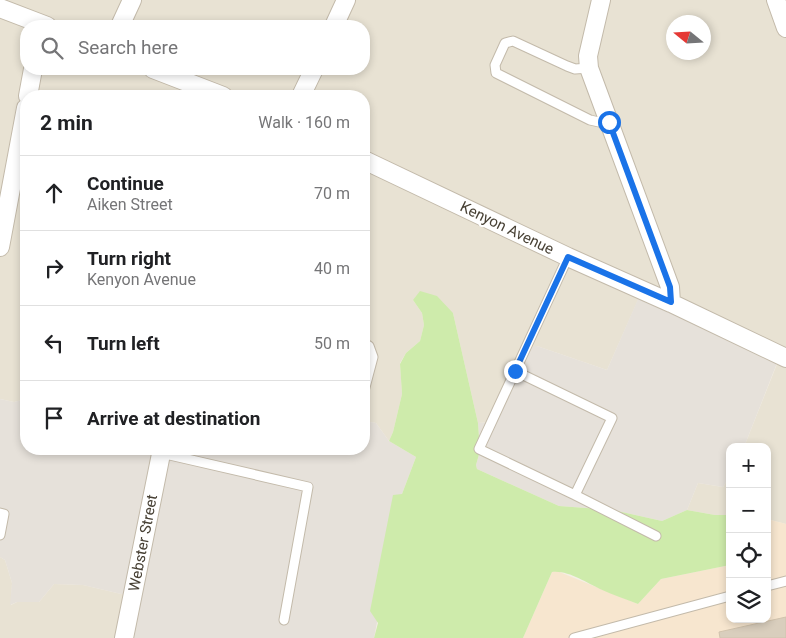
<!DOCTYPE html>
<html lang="en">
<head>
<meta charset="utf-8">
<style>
	body { margin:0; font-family:Roboto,sans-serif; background:#f2f2f2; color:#202124 }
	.controls { position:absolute; right:15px; bottom:15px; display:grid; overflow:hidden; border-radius:10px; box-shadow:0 2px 8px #0003 }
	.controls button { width:45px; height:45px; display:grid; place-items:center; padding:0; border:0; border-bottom:1px solid #e0e0e0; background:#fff; color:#202124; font:25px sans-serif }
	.compass { position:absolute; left:666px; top:15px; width:45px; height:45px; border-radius:50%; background:#fff; box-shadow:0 2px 8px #0003; rotate:288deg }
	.stop { position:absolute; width:15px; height:15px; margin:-11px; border:4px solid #1a73e8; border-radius:50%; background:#fff }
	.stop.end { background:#1a73e8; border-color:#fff; box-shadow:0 1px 5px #0008 }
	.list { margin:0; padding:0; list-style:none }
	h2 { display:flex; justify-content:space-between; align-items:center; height:65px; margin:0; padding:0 20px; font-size:21px }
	h2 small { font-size:16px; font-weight:400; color:#757577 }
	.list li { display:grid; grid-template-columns:32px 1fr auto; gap:15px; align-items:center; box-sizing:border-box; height:75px; padding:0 20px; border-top:1px solid #e0e0e0 }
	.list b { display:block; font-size:19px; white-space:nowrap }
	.list p { margin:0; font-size:16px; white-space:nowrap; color:#757577 }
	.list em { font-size:16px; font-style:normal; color:#757577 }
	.icon { flex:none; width:28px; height:28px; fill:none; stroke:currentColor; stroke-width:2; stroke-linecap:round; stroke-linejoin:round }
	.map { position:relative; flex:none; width:786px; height:638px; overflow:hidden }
	.search { position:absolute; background:#fff; box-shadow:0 2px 8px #0003; left:20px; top:20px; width:350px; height:55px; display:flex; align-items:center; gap:12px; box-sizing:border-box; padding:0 18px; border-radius:20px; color:#757577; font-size:19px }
	.panel { position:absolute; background:#fff; box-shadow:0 2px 8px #0003; left:20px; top:90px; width:350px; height:365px; border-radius:20px }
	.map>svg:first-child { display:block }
</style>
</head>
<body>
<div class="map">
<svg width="786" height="638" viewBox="0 0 786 638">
	<rect width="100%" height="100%" fill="#f4efe5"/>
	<path fill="#e8e2d3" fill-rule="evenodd" d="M0,0H780L786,17V524L767,519V447H744L779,359L642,291L607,370L537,346L494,422L478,423L453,313L413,300L422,313L424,325L420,341L406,353L400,363L402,394L393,432L389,441L376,423L364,421V96H26V399L14,402L0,399ZM674,22H704V52H674ZM26,26H364V69H26Z
		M730,476V515H715L687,510L698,483L723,487Z
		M0,557L5,560L12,583L11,605L17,602H39L54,584L83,585L134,597L128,638H0Z"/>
	<path fill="#f7e6cf" d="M767,519L786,524V638H523L552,572L557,571L638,604L661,579L730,565V619H767Z"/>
	<path fill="#e6e1da" d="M642,290L779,358L744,447H730V476L723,487L698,483L687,510L662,521L613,510L559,506L477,469L476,465L480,451L478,423L494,422L532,347L537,346L607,370Z
		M0,399L14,402L26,399V449H364V421L376,423L389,441L416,457L402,494L374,638H128L134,597L83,585L54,584L39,602H17L10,605L12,583L5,560L0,557Z"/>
	<path fill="#ceebab" d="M420,291L437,296L453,313L478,423L480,451L476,465L477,469L559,506L613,510L662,521L687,510L715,515H730V565L661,579L638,604C626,599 613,595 600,589C587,583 568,570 552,572L523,638H374L378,623L370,611L393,495L402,494L416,457L389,441L393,432L402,394L400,364L406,353L420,341L424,325L422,313L413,300Z"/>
	<path fill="#d9cebd" stroke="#d1c3ad" d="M786,617V638H720L719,632Z"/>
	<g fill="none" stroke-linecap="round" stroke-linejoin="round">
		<g stroke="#c3baaa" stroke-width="11">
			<path id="lane" d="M589,68L575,69L567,66L513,41L505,43L495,65L496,73L590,120L599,122H609
				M364,343L369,346L373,357L364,391
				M515,371L612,418L575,495L479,449L568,257
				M161,453L308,487L284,620
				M575,495L656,536
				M0,513L4,514L0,535
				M767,586L786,581
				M574,638L730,596"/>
		</g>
		<g stroke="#c3baaa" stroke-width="20">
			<path id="street" d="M601,0L588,56L589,68L670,287L671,303
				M776,0L786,28
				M0,8L47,26
				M120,26L132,0
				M334,26L346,0
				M153,69L223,96
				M28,96L33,69
				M301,96L314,69
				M364,160L568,257L671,303L786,358
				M0,247L26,108
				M124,638L162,449"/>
		</g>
		<use href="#lane" stroke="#fff" stroke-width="9"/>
		<use href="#street" stroke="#fff" stroke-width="18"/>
	</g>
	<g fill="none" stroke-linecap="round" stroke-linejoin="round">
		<path stroke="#1a73e8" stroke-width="6" d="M515,371L568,257L671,302L670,287L609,122"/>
	</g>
	<g text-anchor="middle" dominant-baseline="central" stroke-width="4.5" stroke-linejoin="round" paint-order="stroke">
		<g font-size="15" fill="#474034" stroke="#fff">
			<text transform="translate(507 228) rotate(26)">Kenyon Avenue</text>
			<text transform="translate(143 543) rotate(-79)">Webster Street</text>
		</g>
	</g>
</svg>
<div class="controls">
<button>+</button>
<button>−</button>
<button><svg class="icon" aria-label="locate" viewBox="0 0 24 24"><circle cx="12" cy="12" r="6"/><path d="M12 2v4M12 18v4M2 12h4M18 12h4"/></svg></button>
<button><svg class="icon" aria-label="layers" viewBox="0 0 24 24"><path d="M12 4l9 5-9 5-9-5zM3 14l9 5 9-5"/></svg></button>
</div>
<svg class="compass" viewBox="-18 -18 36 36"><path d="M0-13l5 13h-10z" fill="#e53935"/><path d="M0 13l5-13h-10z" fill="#757577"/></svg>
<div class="stop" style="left:609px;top:122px"></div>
<div class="stop end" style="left:515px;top:371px"></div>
<div class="search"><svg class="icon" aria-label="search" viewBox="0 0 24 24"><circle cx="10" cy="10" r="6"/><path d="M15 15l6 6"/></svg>Search here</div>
<section class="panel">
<h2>2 min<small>Walk · 160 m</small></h2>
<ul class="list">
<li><svg class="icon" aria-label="ahead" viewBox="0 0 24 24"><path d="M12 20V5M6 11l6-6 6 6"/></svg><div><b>Continue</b><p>Aiken Street</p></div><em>70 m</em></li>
<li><svg class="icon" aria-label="right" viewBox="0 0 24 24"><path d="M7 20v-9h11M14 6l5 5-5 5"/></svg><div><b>Turn right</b><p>Kenyon Avenue</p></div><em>40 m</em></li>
<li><svg class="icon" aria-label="left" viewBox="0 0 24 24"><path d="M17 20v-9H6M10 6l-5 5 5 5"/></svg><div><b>Turn left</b></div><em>50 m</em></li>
<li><svg class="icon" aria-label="arrive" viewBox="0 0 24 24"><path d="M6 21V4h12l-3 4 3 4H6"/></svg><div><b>Arrive at destination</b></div></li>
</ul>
</section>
</div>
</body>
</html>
